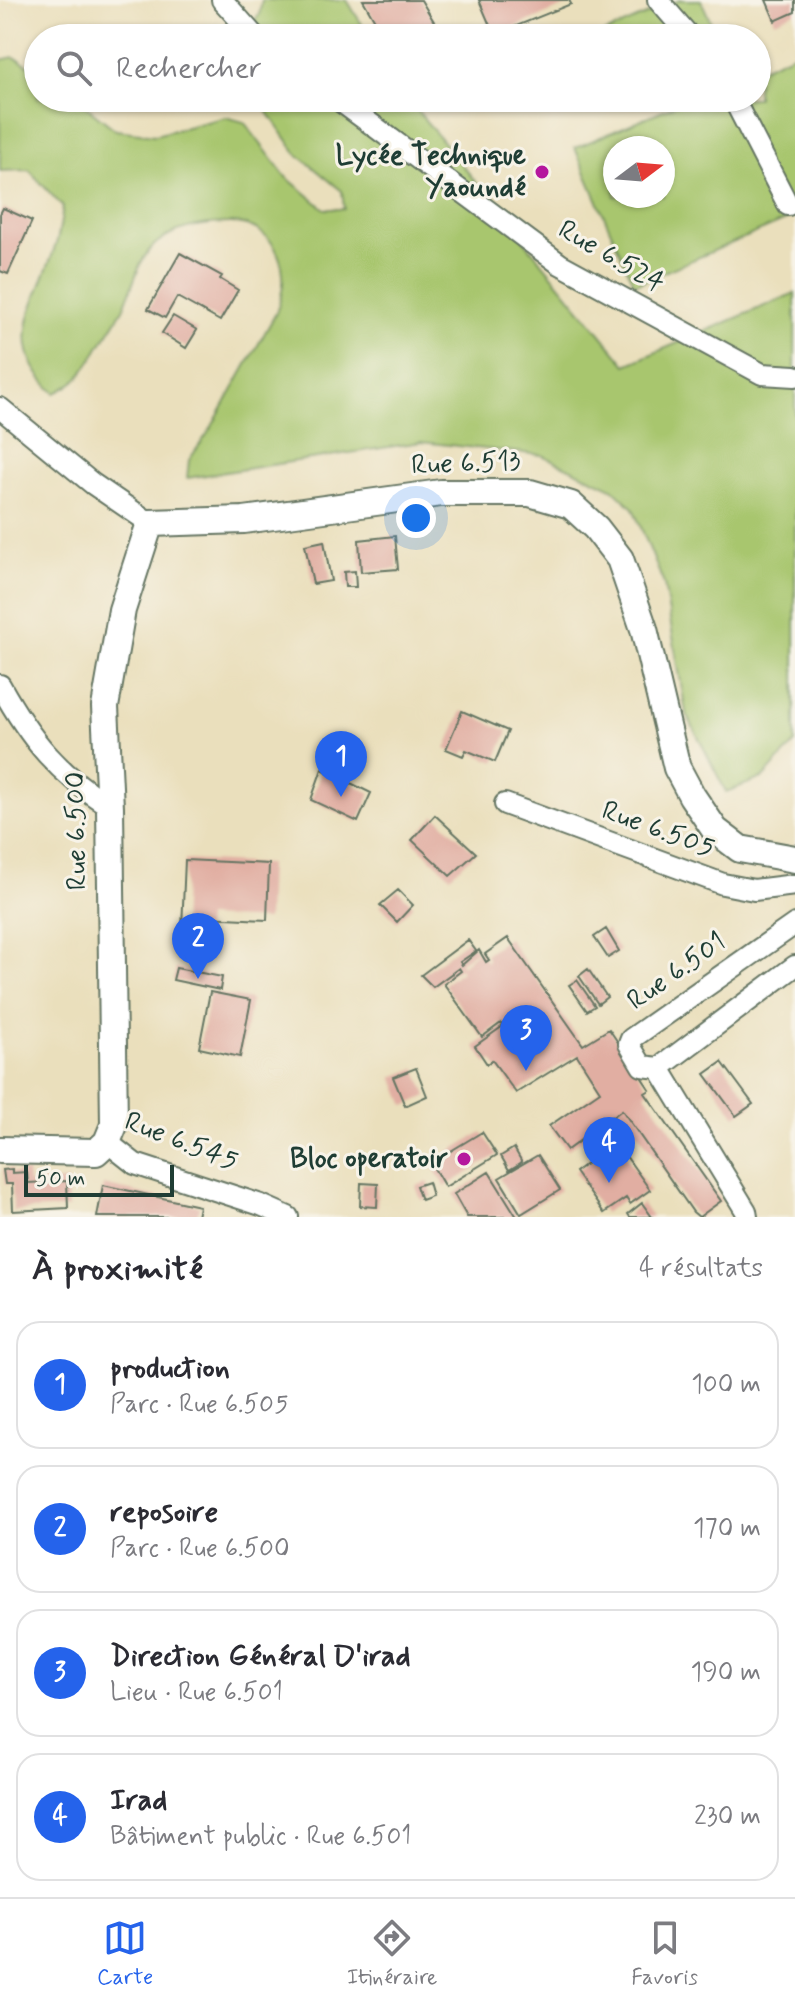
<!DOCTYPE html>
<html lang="fr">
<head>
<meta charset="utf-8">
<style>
	body { margin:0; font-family:Mynerve,sans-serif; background:#f7f7f7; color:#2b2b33 }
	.compass { position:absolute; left:603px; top:136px; width:72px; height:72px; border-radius:50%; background:#fff; box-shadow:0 2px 6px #0004; rotate:74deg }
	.scale { position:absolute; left:24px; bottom:20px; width:150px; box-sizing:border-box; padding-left:8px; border:4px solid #1f3d34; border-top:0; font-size:22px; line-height:28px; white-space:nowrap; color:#1f3d34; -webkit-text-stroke:6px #f7f3e8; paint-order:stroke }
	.you { position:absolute; left:416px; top:518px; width:28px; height:28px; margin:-20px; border:6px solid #fff; border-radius:50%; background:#1a73e8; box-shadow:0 0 0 12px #1a73e833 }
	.badge { display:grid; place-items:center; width:52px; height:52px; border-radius:50%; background:#2563eb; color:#fff; font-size:26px; font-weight:700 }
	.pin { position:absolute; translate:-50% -66px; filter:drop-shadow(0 2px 4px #0008) }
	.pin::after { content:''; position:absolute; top:42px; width:28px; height:24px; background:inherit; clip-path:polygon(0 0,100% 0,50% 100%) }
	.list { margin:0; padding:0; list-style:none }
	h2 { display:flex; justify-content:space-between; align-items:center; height:104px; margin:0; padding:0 32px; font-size:34px }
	h2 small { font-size:26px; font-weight:400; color:#7c7c81 }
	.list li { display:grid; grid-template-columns:52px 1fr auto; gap:24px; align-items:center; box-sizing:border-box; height:128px; margin:0 16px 16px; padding:0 16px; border:2px solid #e1e1e2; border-radius:24px }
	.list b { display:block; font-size:30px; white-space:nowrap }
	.list p { margin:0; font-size:26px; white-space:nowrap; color:#7c7c81 }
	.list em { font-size:26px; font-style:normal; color:#7c7c81 }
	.icon { flex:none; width:44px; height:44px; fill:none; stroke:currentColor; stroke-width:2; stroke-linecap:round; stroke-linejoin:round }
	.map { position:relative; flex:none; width:795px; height:1217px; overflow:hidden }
	.search { position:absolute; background:#fff; box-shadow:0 2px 6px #0004; left:24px; right:24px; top:24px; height:88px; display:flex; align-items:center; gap:20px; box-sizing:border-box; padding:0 28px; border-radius:44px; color:#7c7c81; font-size:30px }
	.sheet { height:680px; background:#fff }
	nav { display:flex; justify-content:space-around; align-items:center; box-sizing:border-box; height:112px; border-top:2px solid #e1e1e2; background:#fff; font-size:22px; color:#7c7c81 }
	nav a { display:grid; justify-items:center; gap:4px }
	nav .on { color:#2563eb }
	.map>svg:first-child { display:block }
</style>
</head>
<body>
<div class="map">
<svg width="795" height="1217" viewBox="0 0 795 1217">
	<rect width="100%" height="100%" fill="#f7f3e8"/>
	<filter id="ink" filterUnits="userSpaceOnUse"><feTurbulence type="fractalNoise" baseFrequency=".0125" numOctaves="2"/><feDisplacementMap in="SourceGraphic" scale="16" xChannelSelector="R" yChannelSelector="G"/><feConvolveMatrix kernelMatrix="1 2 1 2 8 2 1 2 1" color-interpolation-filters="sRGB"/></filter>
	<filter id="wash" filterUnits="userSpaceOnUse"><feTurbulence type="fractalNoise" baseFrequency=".006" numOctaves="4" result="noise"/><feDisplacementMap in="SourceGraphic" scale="32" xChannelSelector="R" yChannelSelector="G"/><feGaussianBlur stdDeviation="1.8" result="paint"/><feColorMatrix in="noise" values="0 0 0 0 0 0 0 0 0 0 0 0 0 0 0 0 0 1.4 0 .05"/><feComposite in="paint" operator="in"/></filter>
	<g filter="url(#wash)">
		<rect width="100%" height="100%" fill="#eadfbc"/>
		<path fill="#a8c66e" stroke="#648251" stroke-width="2" fill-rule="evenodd" d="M262,0H347L370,38H240L259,15Z
			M680,0H701L718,38H594Z
			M795,53V216L634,285L575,148L691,98H757V70ZM615,148H663V196H615Z
			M14,57L38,70V98H75L116,130L155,135L226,117L244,122L286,177L325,209H344L342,191L297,154L258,98H407L626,365L795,293V743L763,778L726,792L686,713L664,584L633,508L612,488L542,455L421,442L187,478L189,460L210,430L276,313C283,293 287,275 278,254C270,234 252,223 231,223C197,223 157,230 141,263C134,278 130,294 123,309C115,323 105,337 97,351C84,372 78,383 55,393C0,343 38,302 56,244C60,232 61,219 63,207L29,170L0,171V60Z"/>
		<g id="blocks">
			<path fill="#e1aea2" d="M363,0H421L436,25L413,38H385Z
				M479,0H569L571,4L494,35Z
				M766,0H795V12L775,21Z
				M3,208L32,221L8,274L0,271V214Z
				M180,253L222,276L220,279L238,290L220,321L177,297L165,318L148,309Z
				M173,316L197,330L186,348L162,333Z
				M395,536L398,569L361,572L359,540Z
				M324,541L331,581L313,584L305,545Z
				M355,571L356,587H345L344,572Z
				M462,711L508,731L495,762L466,750L463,756L446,749Z
				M322,769L371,793L358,822L311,800Z
				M435,815L476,853L450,876L412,840Z
				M185,860L269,864L267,920L206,917L205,929L182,928Z
				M398,890L413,905L397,922L380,905Z
				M606,929L619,951L608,958L594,937Z
				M508,938L583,1045L609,1029L650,1090L645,1093L721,1201L699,1217L693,1212L622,1110L567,1150L549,1126L600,1091L577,1055L516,1093L492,1060L487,1064L475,1046L503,1026L501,1023L482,1037L444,984L461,971L459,968L433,987L421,975L468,940L476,951L460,962L462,965L479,950L486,962L489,960L485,954Z
				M176,968L222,977L220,990L173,980Z
				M588,969L607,997L598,1004L579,976Z
				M577,980L595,1006L587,1011L569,985Z
				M210,992L251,1000L240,1057L199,1048Z
				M722,1062L753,1104L736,1116L705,1074Z
				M416,1068L427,1096L405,1106L393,1077Z
				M482,1132L497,1155L445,1187L431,1163Z
				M616,1142L650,1190L630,1204L626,1198L604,1213L575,1172Z
				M514,1148L522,1162L509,1170L501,1156Z
				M538,1155L560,1190L521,1214L499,1178Z
				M12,1169V1173L27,1172L28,1183L67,1181L68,1208L13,1211L12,1184H5L3,1170Z
				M489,1172L517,1217H467L454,1194Z
				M428,1182L432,1196L421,1200L416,1186Z
				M361,1183L378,1184L377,1207L360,1206Z
				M103,1185L199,1206L197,1217H97Z
				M642,1203L652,1217H630L628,1214Z"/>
		</g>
	</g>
	<g filter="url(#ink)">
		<use href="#blocks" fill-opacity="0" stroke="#667664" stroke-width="2"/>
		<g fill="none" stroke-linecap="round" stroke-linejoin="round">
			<g stroke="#667664" stroke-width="24">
				<path id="minor" d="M222,0L256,38
					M658,0L691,38
					M336,98L560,264L762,374L795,376
					M733,98L788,205
					M0,408L93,484L150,523
					M0,685C31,741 57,772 110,807
					M505,804L723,884L754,890L795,885
					M795,924L631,1039L629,1044L642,1066L659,1068L795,966
					M659,1068L746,1211L747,1217
					M107,1142L135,1164L261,1205L288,1217"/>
			</g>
			<g stroke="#667664" stroke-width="30">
				<path id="tertiary" d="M0,1150L96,1152L107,1142L114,1125L110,807L105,707L122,610L150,523L244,520L441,493H530L571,505L596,528L620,559L644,629L677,768L692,796L715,830L740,849L795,859"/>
			</g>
			<use href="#minor" stroke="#fff" stroke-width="20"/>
			<use href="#tertiary" stroke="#fff" stroke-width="26"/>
		</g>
	</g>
	<g fill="#b5179e" stroke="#f7f3e8" stroke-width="3">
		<circle cx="542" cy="172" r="8"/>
		<circle cx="464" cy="1159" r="8"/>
	</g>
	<g text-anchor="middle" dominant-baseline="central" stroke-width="6" stroke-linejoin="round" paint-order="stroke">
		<g font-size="28" font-weight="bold" fill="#1f3d34" stroke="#f7f3e8" text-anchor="end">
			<text x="526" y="156">Lycée Technique<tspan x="526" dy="32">Yaoundé</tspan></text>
			<text x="448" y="1159">Bloc operatoir</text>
		</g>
		<g font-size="28" fill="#1f3d34" stroke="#f7f3e8">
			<text transform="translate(611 257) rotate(30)">Rue 6.524</text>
			<text transform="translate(466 464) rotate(-2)">Rue 6.513</text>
			<text transform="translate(658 830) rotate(20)">Rue 6.505</text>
			<text transform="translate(77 831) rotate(-91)">Rue 6.500</text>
			<text transform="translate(677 972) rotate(-35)">Rue 6.501</text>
			<text transform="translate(181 1142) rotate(21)">Rue 6.545</text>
		</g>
	</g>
</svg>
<svg class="compass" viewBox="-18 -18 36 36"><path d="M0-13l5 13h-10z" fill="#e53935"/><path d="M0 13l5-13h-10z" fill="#7c7c81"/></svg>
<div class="scale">50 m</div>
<div class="you"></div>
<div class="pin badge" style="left:341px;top:797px">1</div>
<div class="pin badge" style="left:198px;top:979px">2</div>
<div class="pin badge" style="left:526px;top:1071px">3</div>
<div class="pin badge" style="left:609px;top:1183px">4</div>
<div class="search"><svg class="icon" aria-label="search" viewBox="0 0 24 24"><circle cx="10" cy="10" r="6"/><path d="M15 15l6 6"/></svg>Rechercher</div>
</div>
<section class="sheet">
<h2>À proximité<small>4 résultats</small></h2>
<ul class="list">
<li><span class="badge">1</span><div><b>production</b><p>Parc · Rue 6.505</p></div><em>100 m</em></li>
<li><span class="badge">2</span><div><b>reposoire</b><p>Parc · Rue 6.500</p></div><em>170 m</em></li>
<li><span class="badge">3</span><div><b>Direction Général D'irad</b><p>Lieu · Rue 6.501</p></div><em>190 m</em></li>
<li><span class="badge">4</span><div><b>Irad</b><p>Bâtiment public · Rue 6.501</p></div><em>230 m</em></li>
</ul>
</section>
<nav>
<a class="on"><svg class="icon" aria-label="map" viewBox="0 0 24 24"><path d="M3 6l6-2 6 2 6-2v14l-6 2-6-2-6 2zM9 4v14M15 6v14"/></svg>Carte</a>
<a><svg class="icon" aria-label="directions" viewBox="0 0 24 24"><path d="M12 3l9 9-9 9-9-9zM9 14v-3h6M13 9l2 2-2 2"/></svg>Itinéraire</a>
<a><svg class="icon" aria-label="saved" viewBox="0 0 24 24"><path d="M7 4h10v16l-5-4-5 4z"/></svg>Favoris</a>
</nav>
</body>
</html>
